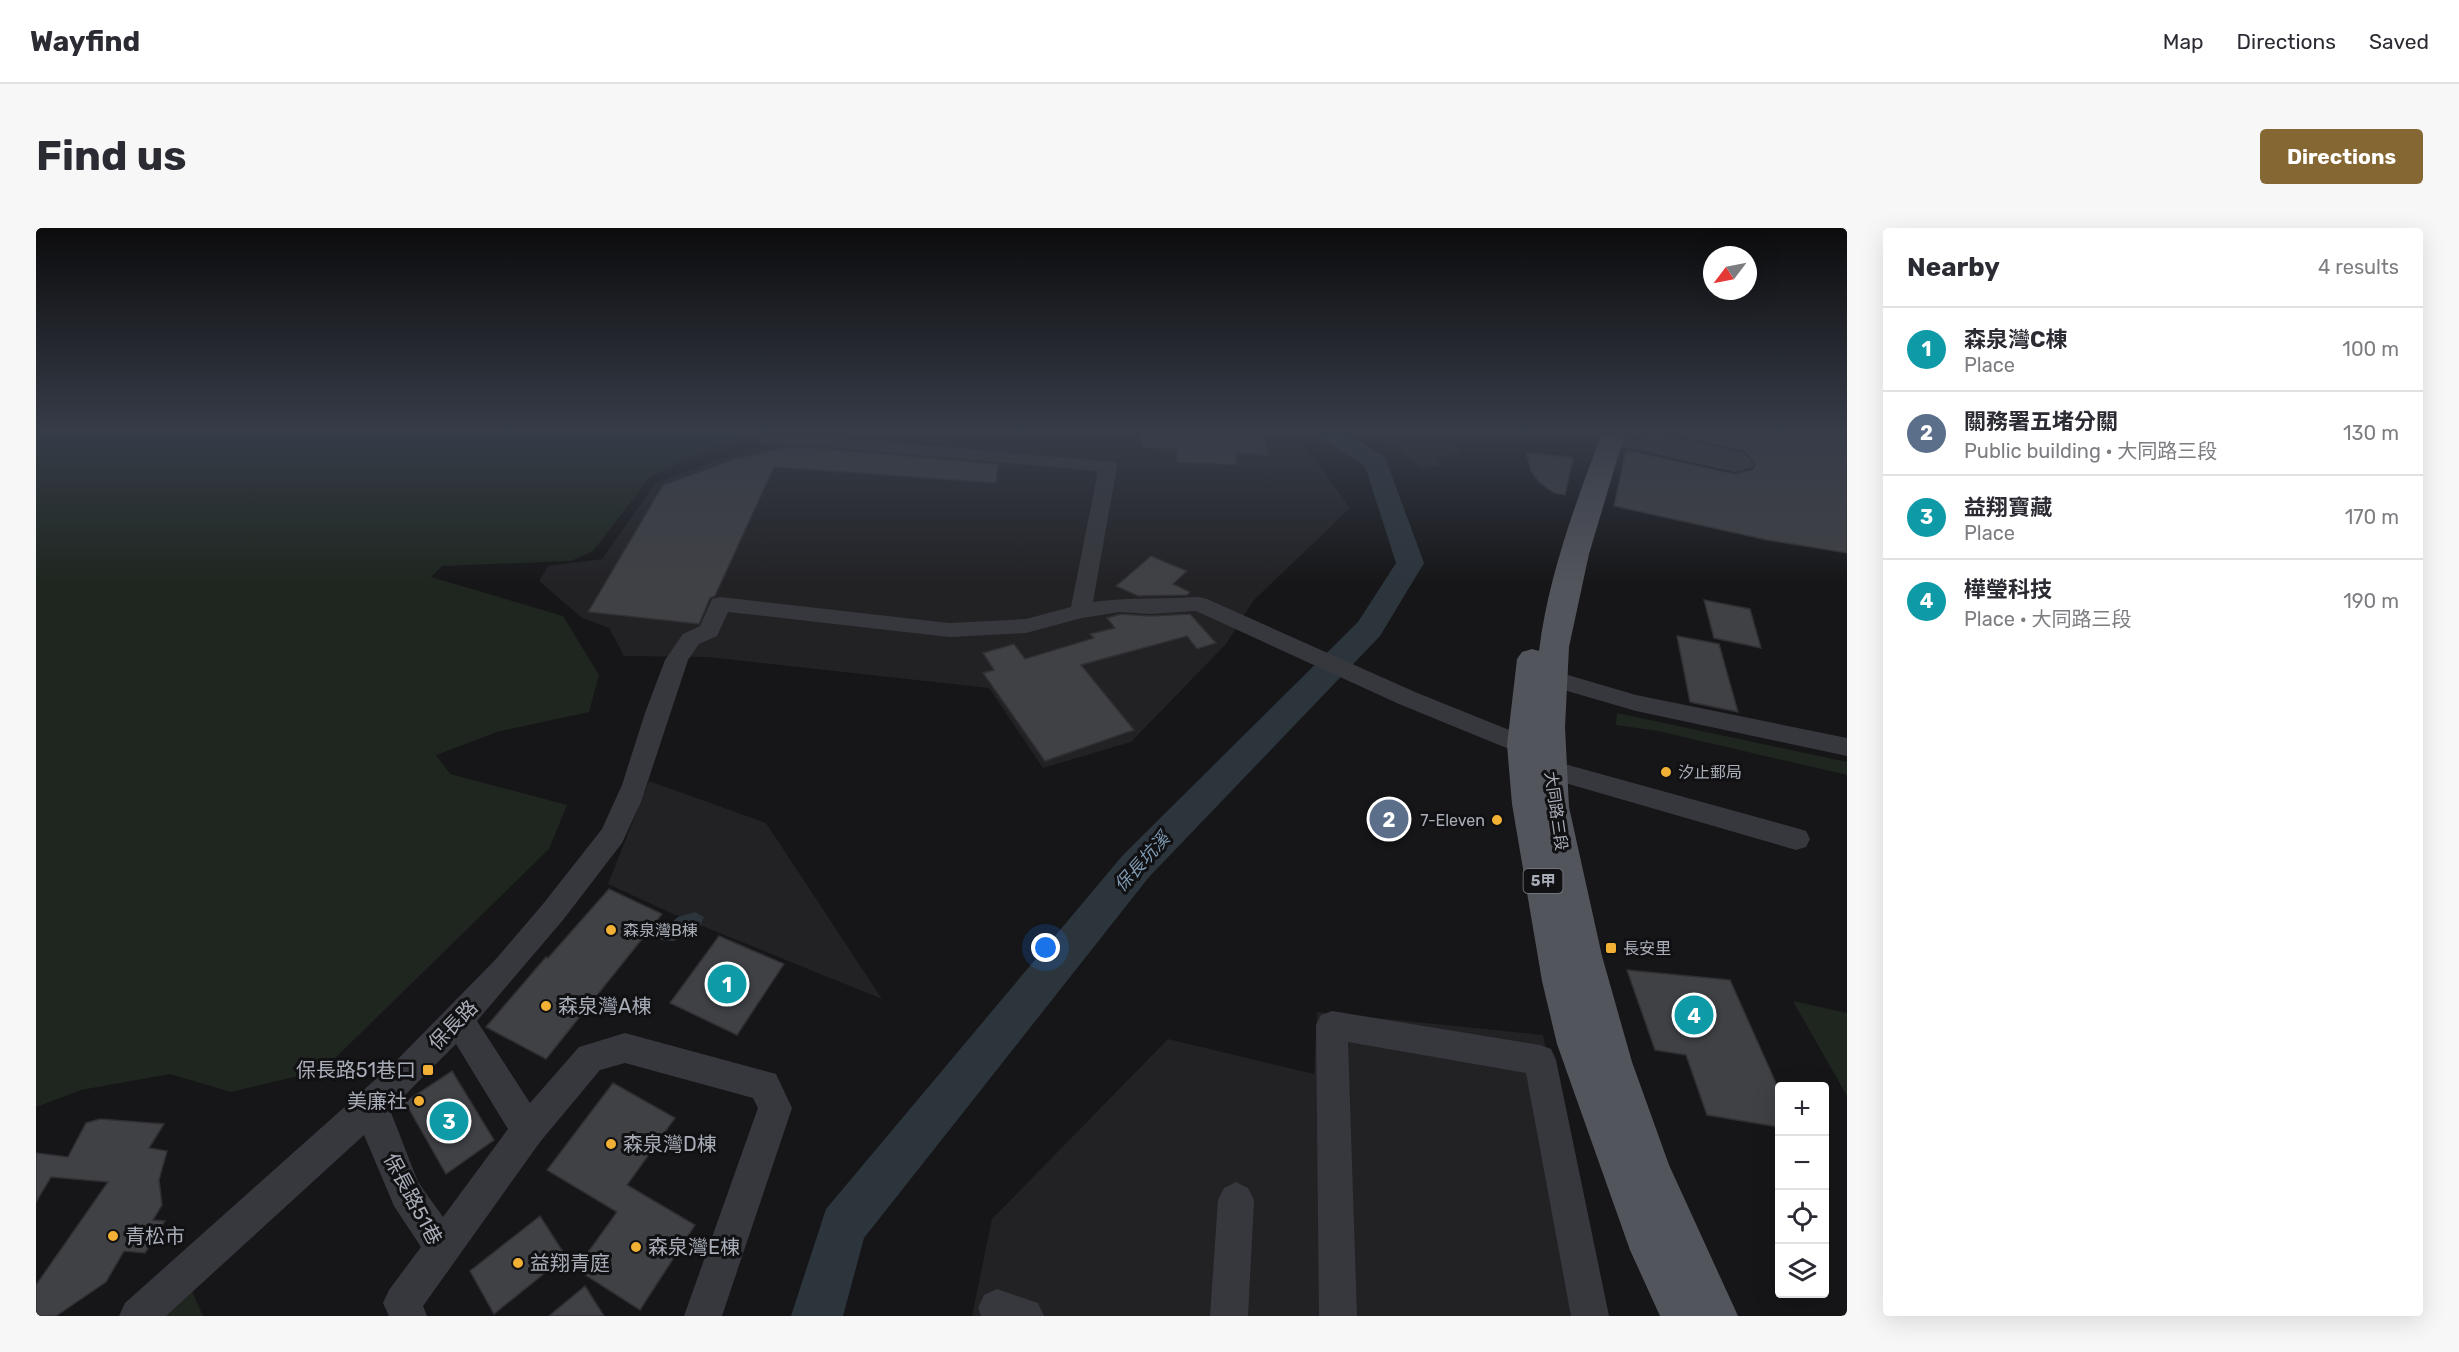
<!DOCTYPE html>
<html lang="en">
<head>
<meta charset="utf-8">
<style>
	body { margin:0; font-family:Rubik,"Noto Sans TC",sans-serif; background:#f7f7f7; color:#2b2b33 }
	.controls { position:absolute; right:18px; bottom:18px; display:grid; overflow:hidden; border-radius:6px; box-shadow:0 6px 24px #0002 }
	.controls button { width:54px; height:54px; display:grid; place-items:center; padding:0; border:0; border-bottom:2px solid #e1e1e2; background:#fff; color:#2b2b33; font:30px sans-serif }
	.compass { position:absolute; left:1667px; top:18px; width:54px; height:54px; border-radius:50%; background:#fff; box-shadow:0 6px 24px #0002; rotate:238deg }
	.you { position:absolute; left:1010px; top:720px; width:21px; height:21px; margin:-15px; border:4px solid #fff; border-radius:50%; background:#1a73e8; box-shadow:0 0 0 9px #1a73e833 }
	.badge { display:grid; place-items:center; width:39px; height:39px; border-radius:50%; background:#856733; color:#fff; font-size:20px; font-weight:700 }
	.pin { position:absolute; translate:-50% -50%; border:3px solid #fff; box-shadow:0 2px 6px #0006 }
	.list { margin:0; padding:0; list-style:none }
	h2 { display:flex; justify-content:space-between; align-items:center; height:78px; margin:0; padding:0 24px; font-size:26px }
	h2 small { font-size:20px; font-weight:400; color:#7c7c81 }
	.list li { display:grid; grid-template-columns:39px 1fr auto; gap:18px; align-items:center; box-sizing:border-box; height:84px; padding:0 24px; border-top:2px solid #e1e1e2 }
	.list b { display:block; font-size:22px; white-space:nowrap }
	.list p { margin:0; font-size:20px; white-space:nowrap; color:#7c7c81 }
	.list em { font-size:20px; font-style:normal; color:#7c7c81 }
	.icon { flex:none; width:33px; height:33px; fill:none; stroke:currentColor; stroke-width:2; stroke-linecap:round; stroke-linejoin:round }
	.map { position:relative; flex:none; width:1811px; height:1088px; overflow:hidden; border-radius:6px }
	header { display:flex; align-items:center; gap:36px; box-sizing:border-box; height:84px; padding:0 30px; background:#fff; border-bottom:2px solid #e1e1e2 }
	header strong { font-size:28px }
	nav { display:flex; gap:33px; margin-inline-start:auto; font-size:21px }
	.intro { display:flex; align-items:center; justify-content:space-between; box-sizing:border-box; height:144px; padding:0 36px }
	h1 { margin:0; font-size:42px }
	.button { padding:15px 27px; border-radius:6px; background:#856733; color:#fff; font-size:21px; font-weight:700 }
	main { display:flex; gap:36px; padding:0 36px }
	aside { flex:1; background:#fff; border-radius:6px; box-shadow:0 6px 24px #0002 }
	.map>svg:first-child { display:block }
</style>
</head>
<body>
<header>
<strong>Wayfind</strong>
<nav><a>Map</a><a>Directions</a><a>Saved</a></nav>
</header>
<div class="intro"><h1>Find us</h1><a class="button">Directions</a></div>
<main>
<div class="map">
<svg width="1811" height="1088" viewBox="0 0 1811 1088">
	<rect width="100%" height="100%" fill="#161618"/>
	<path fill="#222225" d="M835,205H1252L1278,230L1314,280L1217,373L1190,416L1095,514L1007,540L953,460L672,429L588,428L573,400L546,390L503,353L512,338L566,331L619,256L645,245L714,221L749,215L818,216Z
		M1341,205H1452L1457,210L1416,214L1427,226L1400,229L1406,237L1386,241Z
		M613,553L730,595L846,771L644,689L572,656Z
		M1281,784L1507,807L1570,1088H936L956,991L1132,811L1278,846Z"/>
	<path fill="#1e261f" d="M0,205H706L698,214L673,222L614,249L557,323L535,333L406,338L395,349L527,388L563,447L553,484L461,504L400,527L414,546L531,577L513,621L287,842L195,864L134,846L45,862L0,879Z
		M1581,485L1811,534V547L1622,503L1580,497Z
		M1757,773L1811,785V868Z
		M153,1057L167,1088H119Z"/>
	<path fill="#2c353c" d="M659,684L668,689L664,698L648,704L638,713L625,712L623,705L642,689Z"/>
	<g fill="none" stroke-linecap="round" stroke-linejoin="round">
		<path fill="#2c353c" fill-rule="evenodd" d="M1282,205H1310L1349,229L1388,335L1344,408L1113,649L828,1010L807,1088H755L790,981L1087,627L1322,394L1360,335L1329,238L1285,210Z"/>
	</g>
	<path fill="#404145" stroke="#303034" stroke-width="1.5" d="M1104,205H1228L1233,227L1198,225L1201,237L1141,234L1140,221L1106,219Z
		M1631,205H1802L1811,207V325L1731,312L1578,278L1590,222L1698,246L1716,242L1720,237L1709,223Z
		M771,219L962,236L960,255L738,239L679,368L674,370L663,396L552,384L627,257L700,231L747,220Z
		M1490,224L1537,230L1529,267L1518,265L1503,254L1495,243Z
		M1115,328L1151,343L1137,356L1154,364L1151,367L1102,368L1080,358Z
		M1668,372L1714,381L1725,420L1678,410Z
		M1085,386L1114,388L1154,386L1180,415L1161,421L1151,408L1045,437L1098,502L1009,533L947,445L958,442L947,425L978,416L989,431L1058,410L1054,406L1079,400L1071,390Z
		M1641,408L1683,416L1702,484L1654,474Z
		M573,661L626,686L510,831L450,799L510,729L512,730Z
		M683,708L748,736L701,807L634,775Z
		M1591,742L1694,752L1743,862V899L1671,887L1650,827L1619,822Z
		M416,843L458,912L410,946L369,874Z
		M577,855L639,890L591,957L659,997L604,1082L540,1041L581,984L511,942Z
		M64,891L128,896L113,920L131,923L123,952L126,977L117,992L129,993L109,1025L88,1023L70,1054L20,1088H0V1057L72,954L15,949L0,974V925L32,929L50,895Z
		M504,988L536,1038L526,1031L458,1086L434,1043Z
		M549,1058L568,1088H513Z"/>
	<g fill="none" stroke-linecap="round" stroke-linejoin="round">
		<path fill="#37383d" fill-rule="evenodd" d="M1594,205H1623L1708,225L1718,236L1716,240L1698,244L1575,216L1569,215L1566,211L1569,207L1575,206L1656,223L1597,209Z
			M769,207L1079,234L1081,238L1057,374C1092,369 1128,371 1163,369L1171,371L1379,464L1513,518L1517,524L1513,530L1504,533L1495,530L1363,476L1160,383L1114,386L1084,384L1046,390L990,405L913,409L692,384L681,408L663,416L652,432L605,574L586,615L527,692L441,793L494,875L543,819L589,805L740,846L756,880L686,1088H648L722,880L717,870L589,835L564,842L504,914L387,1078L391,1088H353L347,1075L353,1062L385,1019L358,978L328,907L130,1088H83L89,1075L359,834L460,731L507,676L566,601L586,557L609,485L629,432L647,406L664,398L676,371L684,369L913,395L990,391L1035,379L1062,243L769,217H727L724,213L727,209ZM420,816L472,901L407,989L382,954L354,882Z
			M1498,437L1600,467L1811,510V528L1600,483L1490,451L1486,445L1490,439Z
			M1514,532L1760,600L1770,603L1774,611L1770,619L1760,622L1505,548L1501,541L1505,534Z
			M1296,783L1504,817L1515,821L1520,832L1573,1088H1535L1490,845L1312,814L1321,1088H1283L1280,797L1285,787Z
			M1200,954L1212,960L1218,972L1212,1088H1174L1182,972L1188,960Z
			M961,1061L1002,1075L1008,1088H945L942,1080L948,1067Z"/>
		<path fill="#53555c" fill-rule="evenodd" d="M1566,205H1589L1553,326L1533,419L1529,499L1533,579L1566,728L1596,834L1633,937L1702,1088H1624L1594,1022L1521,816L1506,753L1476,576L1471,517L1481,431L1486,424L1496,421L1503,423C1512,349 1540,274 1566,205Z"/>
	</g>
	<linearGradient id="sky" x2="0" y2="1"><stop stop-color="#0c0c0d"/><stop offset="0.57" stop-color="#363c48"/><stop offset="1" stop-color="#363c48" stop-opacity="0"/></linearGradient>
	<rect width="1811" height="357" fill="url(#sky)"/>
	<g fill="#f2b134" stroke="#111113" stroke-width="2">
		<circle cx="1630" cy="544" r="6"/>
		<circle cx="1461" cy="592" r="6"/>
		<circle cx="575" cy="702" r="6"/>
		<rect x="1569" y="714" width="12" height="12" rx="3"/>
		<circle cx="510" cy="778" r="6"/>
		<rect x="386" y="836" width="12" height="12" rx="3"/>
		<circle cx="383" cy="873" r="6"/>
		<circle cx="575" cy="916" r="6"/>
		<circle cx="77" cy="1008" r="6"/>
		<circle cx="600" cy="1019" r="6"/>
		<circle cx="482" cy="1035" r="6"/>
	</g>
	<g text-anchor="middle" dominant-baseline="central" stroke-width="6" stroke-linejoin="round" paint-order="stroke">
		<rect fill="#111113" stroke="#7b7e86" stroke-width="1.5" x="1487.5" y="641" width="39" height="24" rx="4.5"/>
		<g font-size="15" font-weight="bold" fill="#a8adb8">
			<text x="1507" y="653">5甲</text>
		</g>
		<g font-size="16" fill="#a8adb8" stroke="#111113" text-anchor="start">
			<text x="1642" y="544">汐止郵局</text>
			<text x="1449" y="592" text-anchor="end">7-Eleven</text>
			<text x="587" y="702">森泉灣B棟</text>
			<text x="1587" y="720">長安里</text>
		</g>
		<g font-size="16" fill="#a8adb8" stroke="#111113">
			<text transform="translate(1520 583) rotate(82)">大同路三段</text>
		</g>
		<g font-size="18" font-style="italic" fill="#7f9bb3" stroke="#111113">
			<text transform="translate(1106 634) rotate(-48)">保長坑溪</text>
		</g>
		<g font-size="20" fill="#a8adb8" stroke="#111113" text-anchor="start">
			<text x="522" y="778">森泉灣A棟</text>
			<text x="380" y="842" text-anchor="end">保長路51巷口</text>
			<text x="371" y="873" text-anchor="end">美廉社</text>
			<text x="587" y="916">森泉灣D棟</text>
			<text x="89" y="1008">青松市</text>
			<text x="612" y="1019">森泉灣E棟</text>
			<text x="494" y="1035">益翔青庭</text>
		</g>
		<g font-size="20" fill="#a8adb8" stroke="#111113">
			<text transform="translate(417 797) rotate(-46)">保長路</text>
			<text transform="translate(377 971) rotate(62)">保長路51巷</text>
		</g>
	</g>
</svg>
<div class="controls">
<button>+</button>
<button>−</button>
<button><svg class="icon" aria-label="locate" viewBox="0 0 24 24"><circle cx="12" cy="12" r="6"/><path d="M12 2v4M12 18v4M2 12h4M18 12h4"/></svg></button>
<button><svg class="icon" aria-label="layers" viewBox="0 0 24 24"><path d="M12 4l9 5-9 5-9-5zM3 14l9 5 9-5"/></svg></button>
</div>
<svg class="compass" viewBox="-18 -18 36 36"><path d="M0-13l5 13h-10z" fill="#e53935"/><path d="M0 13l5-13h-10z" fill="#7c7c81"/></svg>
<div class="you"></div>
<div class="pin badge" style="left:691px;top:756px;background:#0f9aa8">1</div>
<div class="pin badge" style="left:1353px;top:591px;background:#5c6f8a">2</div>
<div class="pin badge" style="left:413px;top:893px;background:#0f9aa8">3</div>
<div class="pin badge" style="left:1658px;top:787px;background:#0f9aa8">4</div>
</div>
<aside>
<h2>Nearby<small>4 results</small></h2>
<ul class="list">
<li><span class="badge" style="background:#0f9aa8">1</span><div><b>森泉灣C棟</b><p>Place</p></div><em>100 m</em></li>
<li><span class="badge" style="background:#5c6f8a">2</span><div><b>關務署五堵分關</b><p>Public building · 大同路三段</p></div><em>130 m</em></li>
<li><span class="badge" style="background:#0f9aa8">3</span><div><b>益翔寶藏</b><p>Place</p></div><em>170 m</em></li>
<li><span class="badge" style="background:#0f9aa8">4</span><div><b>樺瑩科技</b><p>Place · 大同路三段</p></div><em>190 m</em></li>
</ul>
</aside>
</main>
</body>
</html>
